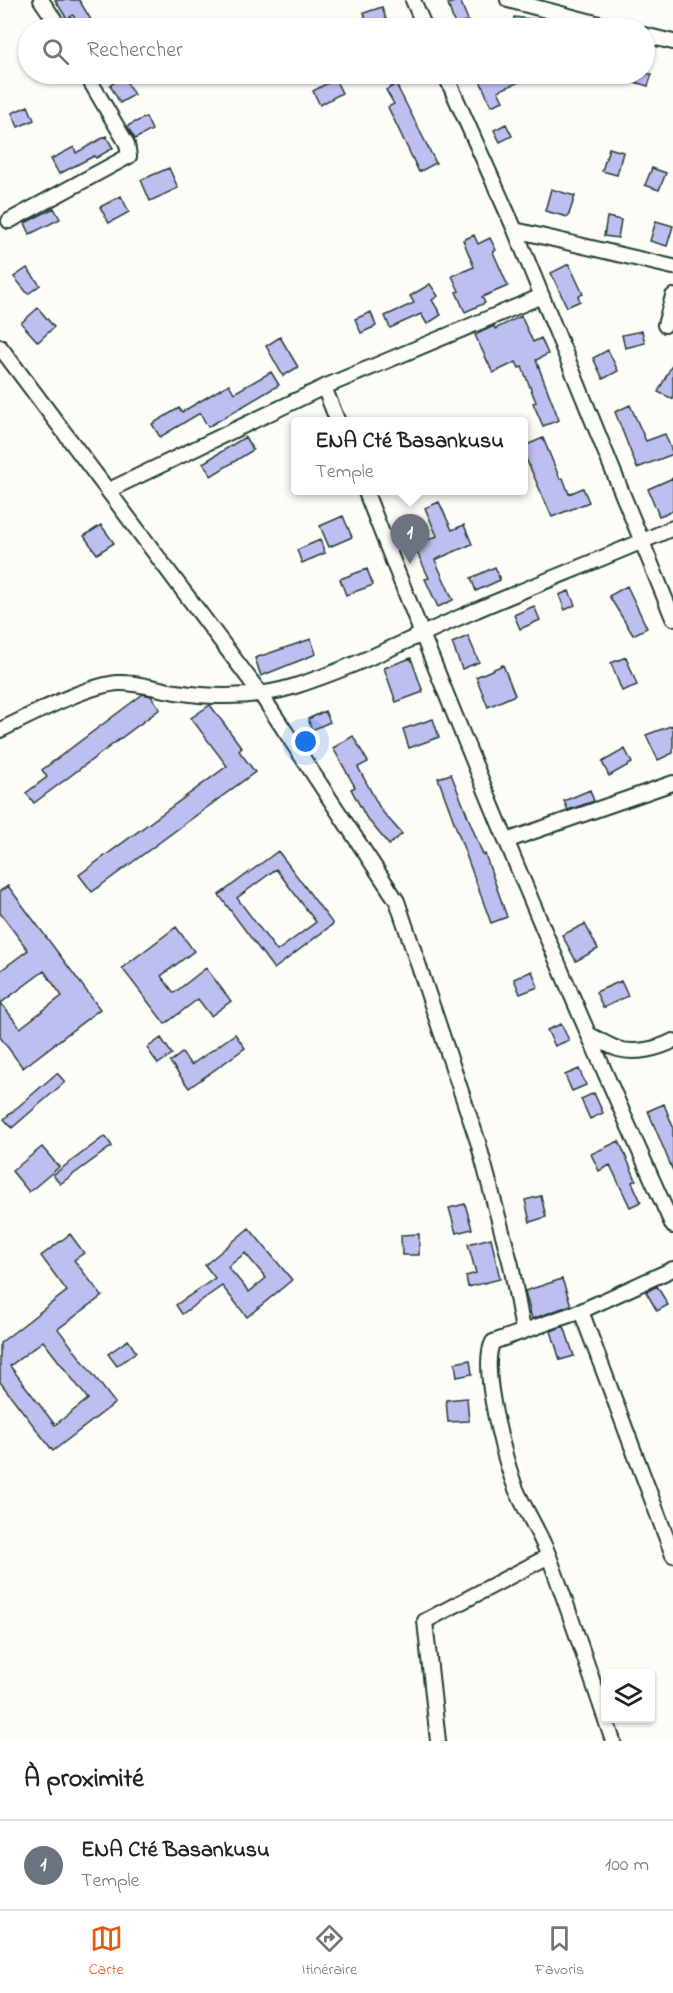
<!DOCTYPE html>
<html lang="fr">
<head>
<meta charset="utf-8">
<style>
	body { margin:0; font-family:"Indie Flower",sans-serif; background:#f2f2f2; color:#222 }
	.controls { position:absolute; right:18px; bottom:18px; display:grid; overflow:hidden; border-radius:6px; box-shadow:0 2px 4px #0004 }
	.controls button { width:54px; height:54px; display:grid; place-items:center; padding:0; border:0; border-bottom:2px solid #e0e0e0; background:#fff; color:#222; font:30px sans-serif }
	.you { position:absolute; left:306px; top:742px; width:21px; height:21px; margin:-15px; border:4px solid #fff; border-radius:50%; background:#1a73e8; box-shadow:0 0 0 9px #1a73e833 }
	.badge { display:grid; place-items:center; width:39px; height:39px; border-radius:50%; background:#ea580c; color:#fff; font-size:20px; font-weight:700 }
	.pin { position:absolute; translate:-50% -50px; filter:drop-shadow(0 2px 3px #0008) }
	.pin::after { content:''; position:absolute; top:32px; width:21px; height:18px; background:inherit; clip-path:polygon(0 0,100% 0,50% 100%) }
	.popup { position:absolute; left:291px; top:417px; width:237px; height:78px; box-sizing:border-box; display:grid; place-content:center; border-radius:6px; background:#fff; filter:drop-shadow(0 2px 4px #0005); font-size:20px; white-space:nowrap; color:#767676 }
	.popup b { font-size:22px; color:#222 }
	.popup::after { content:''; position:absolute; left:50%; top:100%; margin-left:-12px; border:12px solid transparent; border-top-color:#fff }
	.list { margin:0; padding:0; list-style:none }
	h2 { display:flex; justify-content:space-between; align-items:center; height:78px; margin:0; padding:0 24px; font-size:26px }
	h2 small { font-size:20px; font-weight:400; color:#767676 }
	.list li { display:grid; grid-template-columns:39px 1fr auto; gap:18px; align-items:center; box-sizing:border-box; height:90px; padding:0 24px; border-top:2px solid #e0e0e0 }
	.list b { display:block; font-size:22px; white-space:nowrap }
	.list p { margin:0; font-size:20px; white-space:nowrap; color:#767676 }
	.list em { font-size:20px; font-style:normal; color:#767676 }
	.icon { flex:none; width:33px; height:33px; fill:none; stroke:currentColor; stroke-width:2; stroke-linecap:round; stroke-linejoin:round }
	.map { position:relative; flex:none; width:673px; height:1741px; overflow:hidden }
	.search { position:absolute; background:#fff; box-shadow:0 2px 4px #0004; left:18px; right:18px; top:18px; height:66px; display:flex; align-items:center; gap:15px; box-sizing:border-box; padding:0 21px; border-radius:33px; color:#767676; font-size:22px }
	.sheet { height:168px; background:#fff }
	nav { display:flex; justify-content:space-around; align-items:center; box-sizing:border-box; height:84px; border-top:2px solid #e0e0e0; background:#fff; font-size:16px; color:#767676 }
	nav a { display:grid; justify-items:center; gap:3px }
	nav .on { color:#ea580c }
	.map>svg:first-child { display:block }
</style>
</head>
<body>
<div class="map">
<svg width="673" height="1741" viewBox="0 0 673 1741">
	<rect width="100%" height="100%" fill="#fdfcf7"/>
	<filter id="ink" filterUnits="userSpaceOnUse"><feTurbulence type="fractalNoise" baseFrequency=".0167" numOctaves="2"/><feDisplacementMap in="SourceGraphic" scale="12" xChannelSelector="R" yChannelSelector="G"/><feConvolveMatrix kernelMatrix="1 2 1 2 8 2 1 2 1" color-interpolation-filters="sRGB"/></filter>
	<g filter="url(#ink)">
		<path fill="#bfbef0" stroke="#1f3d34" stroke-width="1.5" fill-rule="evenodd" d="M55,0H79L96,28H80L73,15L67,19Z
			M460,0L468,20L455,25L448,4Z
			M382,7L389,28H369L364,13Z
			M514,17L547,21L546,28H513Z
			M491,74L493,79L506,74H538L498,91L503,101L491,106L479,78Z
			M615,74H652L648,86L614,76Z
			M124,77L134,95L120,103L110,85Z
			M335,79L342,93L320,105L313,91Z
			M396,84L436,163L419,172L388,107L394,104L386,90Z
			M28,106L34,120L18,127L12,113Z
			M146,117L152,130L135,139L127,126Z
			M506,124L512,136L500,142L494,130Z
			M106,136L113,148L96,158L94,156L59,174L51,159L74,147L76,153Z
			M609,148L623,152L617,175L602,171Z
			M169,168L178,188L150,201L141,180Z
			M652,168L666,173L659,190L645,185Z
			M551,189L575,196L568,217L545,211Z
			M121,196L129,212L109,223L100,207Z
			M54,208L60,219L30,234L25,223Z
			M607,217L621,220L618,238L604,236Z
			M656,221L673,226L667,246L650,241Z
			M474,235L478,244L490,238L496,250L493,252L508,286L482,297L485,303L465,312L456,292L459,291L452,276L474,267L463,240Z
			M569,264L583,294L578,296L580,301L567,307L551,273Z
			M27,268L40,285L28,294L14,277Z
			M430,284L438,296L432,300L441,315L427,324L421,314L390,328L385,316L414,303L410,296Z
			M38,308L54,327L38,342L21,323Z
			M371,312L376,326L361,333L355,319Z
			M521,316L533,342L541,338L548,354L536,360L559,420L543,426L533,403L536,402L522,367L519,368L516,362L493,373L475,335L494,326L495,329Z
			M642,331L645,343L625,348L622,335Z
			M280,337L298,367L283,376L266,346Z
			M608,350L618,371L603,379L593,358Z
			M673,363V399L658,392Z
			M271,372L279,385L208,427L200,413L160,437L152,424L179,408L182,412L229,384L234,393Z
			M630,405L646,441L665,434L673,454L637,468L615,412Z
			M245,437L253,450L211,476L203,463Z
			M543,438L560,479L563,478L569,494L583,488L589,502L552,517L524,454V446Z
			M673,478V511L659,516L648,489Z
			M439,502L452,530L464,525L472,544L435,560L453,600L438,607L425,579L429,578L414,546L437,536L425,508Z
			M343,516L352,537L329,547L320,526Z
			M101,525L114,543L97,554L84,536Z
			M320,540L325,553L302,563L297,550Z
			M495,567L500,580L476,591L471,578Z
			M367,569L373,585L346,595L340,579Z
			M627,586L647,628L633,635L609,596Z
			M569,591L575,605L565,610L559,595Z
			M534,606L540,620L520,629L514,615Z
			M468,636L479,662L462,669L452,643Z
			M311,639L316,654L261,676L255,658Z
			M626,657L637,685L622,691L611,663Z
			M411,658L423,692L396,702L384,668Z
			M503,665L515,695L488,707L476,677Z
			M143,694L151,696L160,709L34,803L26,793L47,777L42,770Z
			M210,705L242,748L239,751L255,772L92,892L79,875L227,766L191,718Z
			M325,711L330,722L312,730L308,719Z
			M433,719L439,737L409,748L403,729Z
			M673,725V753L658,760L646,735Z
			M353,736L368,762L358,767L381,810L402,834L389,845L366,817L351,789L355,787L333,748Z
			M625,749L632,763L609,776L602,762Z
			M451,774L483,855L485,854L507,917L491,923L438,778Z
			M590,790L594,801L568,810L564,801Z
			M278,851L333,924L274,969L219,895ZM276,869L316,922L277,951L237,898Z
			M8,886L100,1009L23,1068L0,1037V971L28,950L0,913V891ZM44,971L62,996L20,1028L1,1003Z
			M585,924L598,949L576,961L562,935Z
			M176,927L194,951L161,976L174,993L206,968L231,1001L211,1016L198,999L165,1024L122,968Z
			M532,971L538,987L520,994L514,979Z
			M621,981L628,996L603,1008L596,992Z
			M561,1024L569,1040L555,1046L547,1030Z
			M235,1034L245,1048L189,1088L170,1062L182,1053L191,1065Z
			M161,1038L172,1054L158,1064L147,1048Z
			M579,1069L586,1085L572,1091L565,1075Z
			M57,1073L65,1082L12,1128L4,1119Z
			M594,1093L603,1113L590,1119L581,1099Z
			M664,1104L673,1127V1171L648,1111Z
			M105,1136L112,1146L60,1184L53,1175Z
			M619,1141L636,1180L632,1182L641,1202L630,1207L610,1165L599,1171L591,1154Z
			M42,1147L59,1167L29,1192L12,1171Z
			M541,1196L546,1217L530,1222L525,1200Z
			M465,1204L472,1229L456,1233L449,1208Z
			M249,1228L292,1280L247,1317L222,1286L182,1314L176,1305L215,1278L205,1265ZM245,1253L266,1278L249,1292L228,1267Z
			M70,1234L84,1253L74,1260L102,1296L58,1329L115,1403L53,1451L0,1382V1343L67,1291L41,1256ZM43,1341L88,1399L55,1425L10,1366Z
			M419,1234V1255H402L401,1235Z
			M491,1238L500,1279L468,1287L466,1276L476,1273L468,1244Z
			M562,1279L571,1305L532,1319L525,1291Z
			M657,1286L668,1305L657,1311L646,1292Z
			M564,1326L574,1356L560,1360L551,1331Z
			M128,1340L136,1352L117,1366L108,1354Z
			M470,1360L472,1374L457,1377L455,1363Z
			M467,1398L469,1421L448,1422L446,1400Z"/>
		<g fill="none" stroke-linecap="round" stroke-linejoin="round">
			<g stroke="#1f3d34" stroke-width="18">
				<path id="minor" d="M41,0L60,28
					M413,0L425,28
					M508,0L615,28
					M644,35L673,42
					M445,74L515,230L673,618
					M9,221L129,156L127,144L86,74
					M515,230L673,267
					M665,325L673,296
					M0,347L260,693L397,901L478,1142L511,1265L523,1330
					M338,422L324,387L542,296
					M109,490L324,387
					M365,490C462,738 564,984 673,1226
					M0,730C32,715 84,686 118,683C138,682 156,689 176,692C214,698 255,698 292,687C354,668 413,637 472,612C539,583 607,557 673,528
					M506,841L673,783
					M588,1034C598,1039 608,1046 618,1049C635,1054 657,1049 673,1041
					M581,1311L673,1555
					M438,1741L425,1621L549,1556
					M613,1741C592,1680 572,1619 550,1559C541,1535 526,1512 516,1489C505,1461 479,1366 493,1342L581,1311L673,1269"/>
			</g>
			<use href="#minor" stroke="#fdfcf7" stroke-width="14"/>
		</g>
	</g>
</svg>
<div class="controls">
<button><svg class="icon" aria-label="layers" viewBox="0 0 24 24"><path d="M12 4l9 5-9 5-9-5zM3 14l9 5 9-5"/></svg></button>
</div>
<div class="you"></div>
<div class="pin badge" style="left:410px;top:564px;background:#6b7280">1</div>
<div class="popup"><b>ENA Cté Basankusu</b>Temple</div>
<div class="search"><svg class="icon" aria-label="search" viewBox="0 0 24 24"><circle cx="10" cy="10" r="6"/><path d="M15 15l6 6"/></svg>Rechercher</div>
</div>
<section class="sheet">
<h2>À proximité<small></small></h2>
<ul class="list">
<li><span class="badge" style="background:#6b7280">1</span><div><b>ENA Cté Basankusu</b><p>Temple</p></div><em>100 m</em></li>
</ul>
</section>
<nav>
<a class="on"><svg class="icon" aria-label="map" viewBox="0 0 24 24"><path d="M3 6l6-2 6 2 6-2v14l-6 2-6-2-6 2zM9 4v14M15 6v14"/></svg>Carte</a>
<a><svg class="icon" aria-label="directions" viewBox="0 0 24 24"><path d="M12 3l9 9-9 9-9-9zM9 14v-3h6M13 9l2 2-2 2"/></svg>Itinéraire</a>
<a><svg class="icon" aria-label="saved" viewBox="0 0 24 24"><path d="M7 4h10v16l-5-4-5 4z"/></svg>Favoris</a>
</nav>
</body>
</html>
